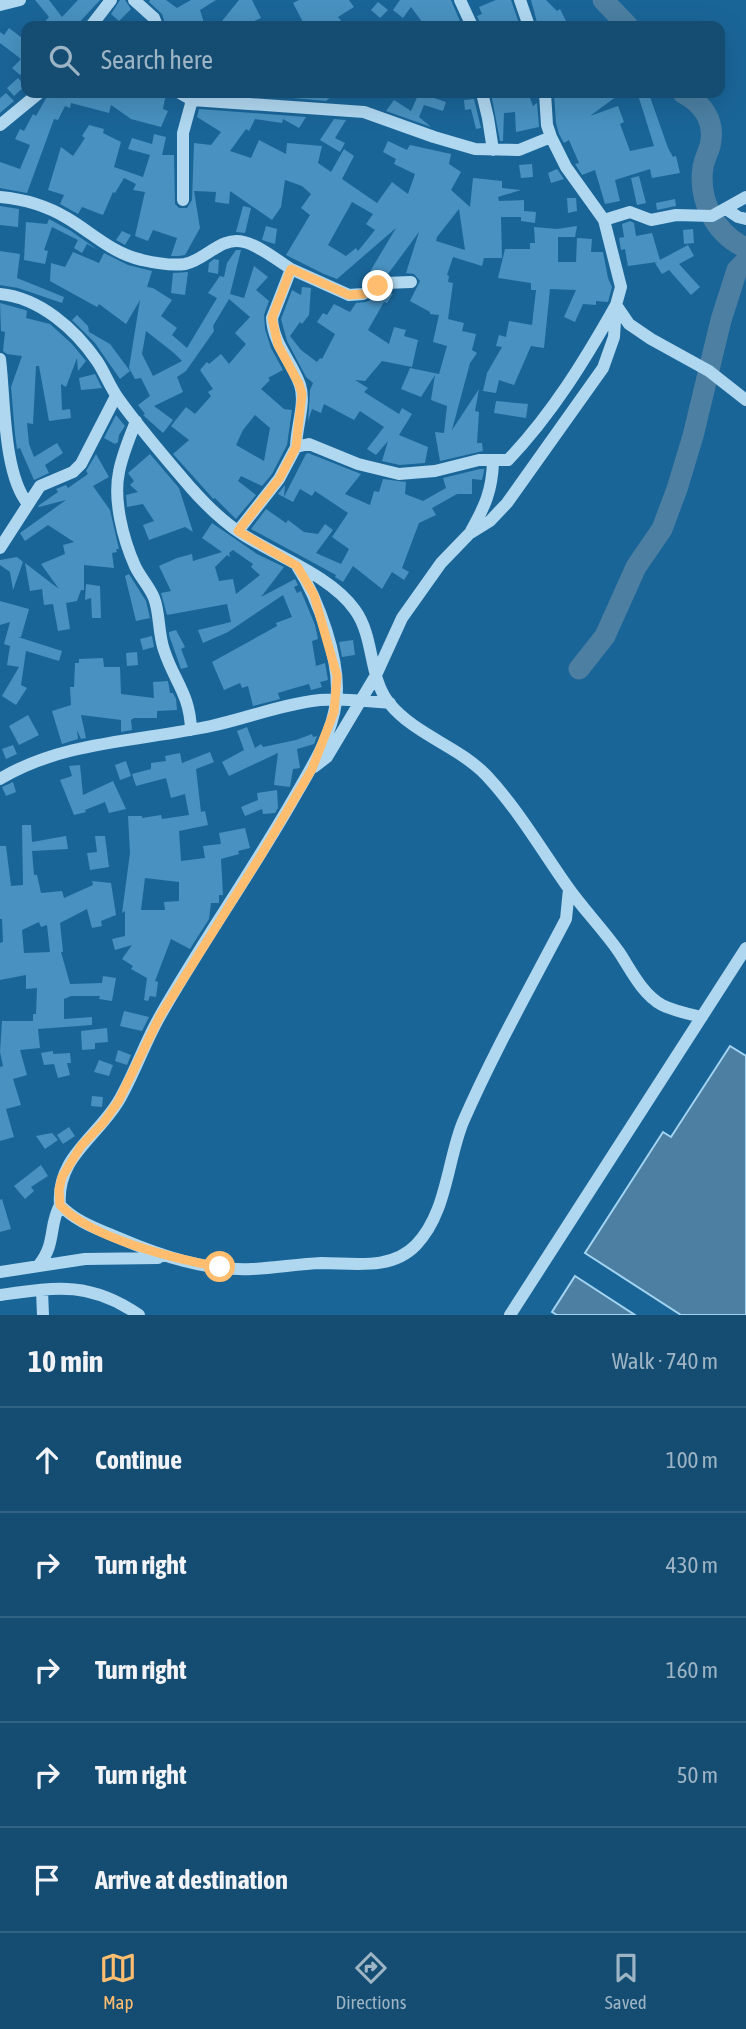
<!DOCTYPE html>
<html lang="en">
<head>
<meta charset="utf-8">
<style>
	body { margin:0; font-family:"Asap Condensed",sans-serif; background:#21567a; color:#f1f3f6 }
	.stop { position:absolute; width:21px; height:21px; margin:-16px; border:5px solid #ffbe6f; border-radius:50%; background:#fff }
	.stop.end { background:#ffbe6f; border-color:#fff; box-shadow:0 2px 7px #0008 }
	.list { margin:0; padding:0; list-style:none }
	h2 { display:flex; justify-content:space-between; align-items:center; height:91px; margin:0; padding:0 28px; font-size:30px }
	h2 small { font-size:23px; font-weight:400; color:#9db4c4 }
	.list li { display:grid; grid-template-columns:46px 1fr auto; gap:21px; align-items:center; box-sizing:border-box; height:105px; padding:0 28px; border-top:2px solid #336384 }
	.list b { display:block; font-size:26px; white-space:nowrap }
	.list em { font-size:23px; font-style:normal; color:#9db4c4 }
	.icon { flex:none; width:38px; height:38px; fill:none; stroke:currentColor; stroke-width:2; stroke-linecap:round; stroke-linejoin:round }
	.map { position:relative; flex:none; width:746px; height:1315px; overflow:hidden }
	.search { position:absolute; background:#144c72; box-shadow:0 7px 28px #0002; left:21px; right:21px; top:21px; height:77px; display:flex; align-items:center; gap:18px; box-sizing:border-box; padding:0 24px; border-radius:14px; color:#9db4c4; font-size:26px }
	.sheet { height:616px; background:#144c72 }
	nav { display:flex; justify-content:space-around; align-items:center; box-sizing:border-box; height:98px; border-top:2px solid #336384; background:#144c72; font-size:19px; color:#9db4c4 }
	nav a { display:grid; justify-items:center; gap:4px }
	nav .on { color:#ffbe6f }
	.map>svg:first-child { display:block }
</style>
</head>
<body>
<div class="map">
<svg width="746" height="1315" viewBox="0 0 746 1315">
	<rect width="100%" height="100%" fill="#1a6598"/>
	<path fill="#4c7fa2" stroke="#a2d4f2" stroke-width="2" d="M730,1046L746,1056V1315H681L585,1253L663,1132L671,1137Z
		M575,1276L635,1315H557L552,1312Z"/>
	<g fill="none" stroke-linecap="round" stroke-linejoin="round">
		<path stroke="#4c7fa2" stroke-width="21" d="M603,0L628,26
			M683,93C703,104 716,121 710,146C708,153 704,160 703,167C698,200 715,234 746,248
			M579,669L605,636L636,567L662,529L677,489L693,436L721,320L737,270L746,261"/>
	</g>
	<path fill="#4891c0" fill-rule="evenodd" d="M35,0H49L62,17L78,0H100L76,26H41L49,17Z
		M120,0H125L131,9L119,21L111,14Z
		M150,0H166L177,8L191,0H216L200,10L205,26H166L162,14L149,2Z
		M239,0H252L261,18L243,26H218Z
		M299,0H349L354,7L338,17L342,22L335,26H305L293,3Z
		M400,0H451L462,26H425L411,7L403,18L393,10Z
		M496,0H511L520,26H481L477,16L482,14L479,7Z
		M531,0H546L557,11L560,9L567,23L560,26H538Z
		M378,2L388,10L380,18L371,10Z
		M9,28L26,41V68L20,75L12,68L21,59L0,43V32L4,35Z
		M18,78L25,86L14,96L7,88Z
		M6,93L14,101L0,113V98Z
		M49,93H166L163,109L168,111L161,127L131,119L111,105L109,113L71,103L70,108L65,106L58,120L54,119L27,193L0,188V162L20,169L30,145L15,139L20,129L24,131L33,114L36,116Z
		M236,93H335L326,101Z
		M419,93L446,102L443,111L424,105L419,117L431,127L386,111L394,100L411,111Z
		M491,93H528L533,106L537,103L539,127L516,132L515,112L504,113L503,141H500Z
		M554,93H621L590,116L618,106L624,122L620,124L630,151L654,146L639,98L649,94L668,148L673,157L676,156L680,173L652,178L650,169L615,180L620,201L605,204L595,170L582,175L575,164L579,163L569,140L564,143L559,134L556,123Z
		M474,99L481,128L476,129L471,109L465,110L464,100Z
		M199,109L306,117L299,128L283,119L282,123L255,119L249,131L246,129L230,151L251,158L259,140L286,154L287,143L322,146L318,163L331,172L344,149L354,156L342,179L377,203L392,182L408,194L415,174L394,164L396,159L383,152L388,141L407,150L410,145L451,154L449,164L461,172L451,190L470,207L473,178L502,181V188L521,190L498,197L499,201L524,200V211L536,212L535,223L521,221V217H501L502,258H484L482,266L453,257L447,275L449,276L448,282L453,283L448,319L464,323L462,331L476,334L472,350L477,353L470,363L452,430L479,389L475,411L479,412L477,443H482L483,451L440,461L435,432L444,433L447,406L431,400L435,375L421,397L401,389L410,368L439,374L447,346L433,342L439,315L430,314V312L410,301L420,281L414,274L406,273L419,232L388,274L362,285L396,228L337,279L324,274L286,255L310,215L301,208L311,194L302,186L285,180L281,207L272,220L230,191L229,204L215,202L216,192L194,191L200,228L185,255L179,256H171L177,238L153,230L148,241L135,236L145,192L133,190L136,184L124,178L115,193L113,192L103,215L82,207L78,214L60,204L64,195L48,190L61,147L73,156L85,138L82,136L89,125L104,129L103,133L121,142L114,167L143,177L150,155L128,149L132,138L152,144L154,134L166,137L162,155H174L175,204L179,208H187L192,200L194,143L211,145L221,132L197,117ZM352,202L373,214L366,224L375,230L358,251L356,248L346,256L328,245ZM459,209L465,250L436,241L437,237Z
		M334,119L346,120L335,138L345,143L340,152L320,140Z
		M532,164L533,177L521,178L519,165Z
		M557,169L564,179L551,183L548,173Z
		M639,176L646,203L637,205L631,178Z
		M567,198H576L577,211L568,213Z
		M675,199L676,206L657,210L656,203Z
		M0,206L19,209L18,227L0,225Z
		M243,206L251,208L245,233L236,232Z
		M49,219L71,231L98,250L87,244L82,253L74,248L78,240L52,227L44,250L48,251L45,264L24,260L26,222L47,224Z
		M630,221L634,223L636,236L652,233L660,260L688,245L694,256L679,264L700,287L691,295L669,270L662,274L655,263L657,262L628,266L625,249L621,250L619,238L624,237L622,224Z
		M266,226L277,229L275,244L262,240Z
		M577,226L575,237H558V262H576L577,238L592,239L591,252H603L608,278L612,287L608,302L596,301V305L583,304L575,322L564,317L576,290L550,289L544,348L531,346L514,385L499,380L496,393L483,391L487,373L502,347L496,346L499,335L506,337L509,321L532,325L536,290H531V283L498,278L505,249H530V243H535L534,227L557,229Z
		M693,229L694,243L684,244L683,230Z
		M122,231L131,235L125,245L116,240Z
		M236,250H241L230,294L244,298L254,266L268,277L256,290L269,301L264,315L265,329L271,348L283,370L268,378L270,380L261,389L284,409L292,410L287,445L272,474L262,486L241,476L238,481L256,495L236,519L215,498L213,499L209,494L173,454L189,440L171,426L186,407L195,414L211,396L208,392L213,389L200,370L207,362L209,364L221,354L229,364L246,344L235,333L250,317L229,299L213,326L214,331L186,371L177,377L183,392L154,406L173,420L163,433L143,415L145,414L138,405L150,396L141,378L135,379L129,368L140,300L126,324L99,304L97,307L50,281L51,263L65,267L73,252L99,263L104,253L128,265L152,271L147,287L153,288L172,300L161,316L177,328L172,335L187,348L217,298L208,293L220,276L224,277L227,263ZM146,331L174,353L182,361L153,376L142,354ZM255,415L270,428L264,461L236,445L243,430Z
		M0,251L20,254L17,278L64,297L62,303L18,288L0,285Z
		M214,259L219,260L218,274L208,272L209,263Z
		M188,272L185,295L171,293L173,273Z
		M302,287L311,288L309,315L302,324L300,322L290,336L301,350L317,362L320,358L322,359L335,334L317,322L323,313L327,315L334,304L350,312L356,303L366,302L387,292L393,294L387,303L384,302L368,330L389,344L394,327L406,330L404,336L418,340L412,367L382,361L365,381L355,380L368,388L364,392L399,414L402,408L412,414L399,435L428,447L425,463L400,465L382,461L388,441L376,455L367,449L384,427L360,411L354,420L324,404L321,413L312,409L308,421L310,390L313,383L306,377L287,341L281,319L292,290L301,295Z
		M0,303L25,310L27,311L26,318L50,324L72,344L86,361L78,371L77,358L66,387L61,384L62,410L70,409L71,418L49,421L39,366H36L33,424L27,423L29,444L34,457L57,443L63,453L45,465L49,473L34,480L20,448L17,449L15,434L11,387L22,356L7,354L3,351L5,332L1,331Z
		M77,315L88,326L89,332L110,344L130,371L120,379L95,343L72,320Z
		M95,374L102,388L81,390L79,378Z
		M496,401L528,404L526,418L494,413Z
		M116,415L125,426L119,435L118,442L115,444L104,438Z
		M308,453L361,474L345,494L370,505L374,491L379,492L383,479L406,482L405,494L423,501L446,488L443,478L480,469H484V471L482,480L472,479V494H457L432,508L436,515L419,523L402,568L409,572L404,580L392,572L382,589L353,566L343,582L335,577L336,575L251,529L266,509L286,523L288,520L304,532L318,534L325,524L333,530L316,553L341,564L349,549L332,537L348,513L315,491L312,496L300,489L293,502L278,494L285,485L284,497L306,454Z
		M96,454L109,477L93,486L110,510L119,549H116L117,552L112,553L114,568L84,565V590H81L77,601L66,603L70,629L58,631L53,604L44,605L42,589L30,591L25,563L59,589L41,564L65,554L63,545L74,542L48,525L25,541L20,533L66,500L39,507L38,506L58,492L56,489L66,485L68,488L88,474L86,471Z
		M150,454L179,488L193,532L185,527L149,540L143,525L154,521L143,504L127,507L126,495L138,492L130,485L134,481L128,473Z
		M212,523L257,554L284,567L261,597L295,579L298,585L294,587L297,593L301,591L315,625L318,639L312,641L316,666L325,663L328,680L320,682L322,687L311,690L309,684L298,687L278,693L280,699L253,706L248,686L242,688L240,683L224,690L212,662L277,626L276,623L292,617L283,595L228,632L203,643L198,630L231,622L227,604L167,615L161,593L171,591L159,566L177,558L192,554L193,561L222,552L202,538ZM233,550L253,564L251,567L260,575L236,594L233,579L219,581L215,567L227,555L230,557L229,553Z
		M17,557L23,562L13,590L10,572L0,565V560Z
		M129,574L146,601L150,618L136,621L125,576Z
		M86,584L100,586L101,618H92L91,598L85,600Z
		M0,601L29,609L21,637H18L62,651L59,661L26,651L21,685L27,688L16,705L2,696L19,667L7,665L10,646L4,644L10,622L0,625Z
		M176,630L185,647L181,649L188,667L181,669L169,635V632Z
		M152,636L154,647L143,650L140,639Z
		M353,640L355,655L342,657L339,642Z
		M137,652L138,665L127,666L126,653Z
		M103,658L104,667H120L121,694L154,698L153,682L168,681L170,693H173L176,699L177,710L157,711V718H134L131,720L132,730L121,732V720L81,715L86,738L81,739L77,730L78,739L62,744L52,711L71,705L70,687H74L75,663H79V659Z
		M28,715L39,735L19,745L9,726Z
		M247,727L255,748L261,744L263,747L296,740L312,734L313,737L317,736L314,744L297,749L300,768L293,769L290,787L274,785L278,753L229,776L222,762L244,750L237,731Z
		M13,745L17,754L6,759L2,749Z
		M210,752L214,762L196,769L201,812L205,811L208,825L179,831L181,861L205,858L203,846L221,844L219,833L245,828L250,848L238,851L239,854L221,859L223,895H219V903H211L209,919L190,949L171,939L155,981L158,982L156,997L150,996L148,1001L144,1000L147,978L131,969L133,966L122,959L132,945L115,950L112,939L125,936V911L122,913L130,853L128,816H142V818L161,815L162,819L189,815L185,794L171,798L166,778L136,786L132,774L151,769V763L166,761L165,756L180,753L182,763ZM145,878L179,882V901L164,902L165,910H141Z
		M126,761L131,776L120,780L115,765Z
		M80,765L83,795L113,781L126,809L109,813L105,802L85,810L86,812L74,815L60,780L72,776L69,766Z
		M13,782L16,792L6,796L2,787Z
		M277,790L278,808L275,813L263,814L262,809L245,816L241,807L258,800L257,793Z
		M22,825H31L32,842L66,836L68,849L32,851L34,875H37L41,893L62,891L64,898L93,885L92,881L111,883L116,915L101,921L102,926L92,928L87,909L60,923L63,952H61L70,984L102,983L103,976L116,978L112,1001L99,999L100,996H71L64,999V1019L92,1017V1025L38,1029L40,1048L20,1050L27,1075L13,1079L21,1105L6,1109L14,1137L0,1141V1067L3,1066L0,1052L2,1021H33V1014H36L37,988L26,989V975L0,980V943L3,942L2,919H0V846H6L11,886L23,885ZM39,922L41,927L47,925L50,952L24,953L22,930Z
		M95,836H105L109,867L90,870L87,853L97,852Z
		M124,1011L149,1017L142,1031L120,1026Z
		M107,1028L108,1042L95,1043V1049L82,1050L81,1031Z
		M118,1050L131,1055L127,1065L115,1061Z
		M53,1051V1054L70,1053L71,1063H67L70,1075L58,1078L54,1064L44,1065L41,1053Z
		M99,1060L113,1065L109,1076L94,1072Z
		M92,1096L103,1097L102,1107L91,1106Z
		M69,1127L75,1136L63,1144L57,1135Z
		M52,1133L58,1140L45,1149L36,1136Z
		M41,1165L48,1176L31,1187L34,1191L25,1199L14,1186Z
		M2,1199L11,1229L0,1232V1200Z"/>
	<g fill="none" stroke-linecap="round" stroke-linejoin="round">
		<path stroke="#afd7f0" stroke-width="12" d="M134,0L154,18L157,26
			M460,0L472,26
			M520,0L529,26
			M0,5L20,0
			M91,26L111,0
			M180,93L192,100L183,133V200
			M482,93L488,118L493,150
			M192,100L364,112L434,137L475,149L519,150L551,137
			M0,125L39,93
			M0,197C23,199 47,206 67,218C91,232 113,254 142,260C155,263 171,266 185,264C206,260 220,236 244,242C260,246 277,260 291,269
			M726,209L738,217L746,219
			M604,220L630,212L651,220L676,215L712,216L746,197
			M0,294C40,298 75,329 97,361C105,373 110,387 118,398C140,429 166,459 191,488C206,505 222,521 242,534C276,556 331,576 355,610C375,638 368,676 389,703C415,735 458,746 486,775C517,808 541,849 567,886C583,909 603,929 619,952C631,970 642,994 662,1005C674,1011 689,1014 702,1017
			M0,359C5,399 3,474 28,504
			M136,421C130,437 122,455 119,472C113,500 123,539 135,566C140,577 149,586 154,598C160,613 158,633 164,650C174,681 190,694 191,730
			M296,447C296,428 306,403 300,385C292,361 273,344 272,318L291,269L349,295L363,294L385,283L411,282
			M238,531L279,479L296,447L309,444L358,464L399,474L435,471L479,460H508C552,414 585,360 616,305L629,324L651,339L709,371L746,400
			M471,531C485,506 492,491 493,462
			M0,548L40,486L73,472L81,464L116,396
			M297,566C318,598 342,663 336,702C331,739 309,771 291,803C249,876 201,944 160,1016C144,1044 134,1075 118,1102C96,1138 56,1158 60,1205C76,1222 98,1229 119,1238C161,1256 206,1271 252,1269C275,1268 298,1264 321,1263C353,1263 391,1271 416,1245C447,1213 447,1161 463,1122C493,1053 531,986 566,919L569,889
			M314,767L327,757L376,675L402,618L441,563L469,534L490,521L507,503L603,368L614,337L616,305L621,287L604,220L566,167L551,137L547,125L545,93
			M0,779C62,741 142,741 211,726C248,718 282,704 320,700C343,698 367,701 390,703
			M38,1266C57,1243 48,1227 60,1205
			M0,1272L85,1259L158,1258
			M42,1291L43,1315
			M0,1295C56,1287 90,1281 139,1315
			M510,1315L746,948"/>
	</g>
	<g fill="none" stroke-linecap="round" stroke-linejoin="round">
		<path stroke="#ffbe6f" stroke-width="9" d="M220,1267C175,1259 92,1239 60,1205L59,1190L62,1177L81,1146L103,1123L118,1102L160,1016L261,855L312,769L334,712L337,676L314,595L297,566L238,531L279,479L296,447L302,394L299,384L278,345L272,318L291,269L349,295L363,294L378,286"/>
	</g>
</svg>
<div class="stop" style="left:220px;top:1267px"></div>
<div class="stop end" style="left:378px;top:286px"></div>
<div class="search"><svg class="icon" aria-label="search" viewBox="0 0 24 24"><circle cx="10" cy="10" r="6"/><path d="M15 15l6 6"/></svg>Search here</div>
</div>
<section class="sheet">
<h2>10 min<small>Walk · 740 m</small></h2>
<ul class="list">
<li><svg class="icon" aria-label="ahead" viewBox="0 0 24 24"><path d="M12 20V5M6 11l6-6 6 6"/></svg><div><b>Continue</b></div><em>100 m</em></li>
<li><svg class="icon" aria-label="right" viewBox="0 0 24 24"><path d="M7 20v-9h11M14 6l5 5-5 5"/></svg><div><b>Turn right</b></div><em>430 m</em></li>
<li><svg class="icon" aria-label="right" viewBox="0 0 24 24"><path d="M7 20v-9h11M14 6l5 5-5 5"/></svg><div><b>Turn right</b></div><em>160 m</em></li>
<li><svg class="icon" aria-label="right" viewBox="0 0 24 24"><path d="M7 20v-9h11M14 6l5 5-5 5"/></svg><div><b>Turn right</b></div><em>50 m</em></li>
<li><svg class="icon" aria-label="arrive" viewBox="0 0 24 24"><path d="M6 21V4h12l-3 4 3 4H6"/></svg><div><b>Arrive at destination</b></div></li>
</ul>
</section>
<nav>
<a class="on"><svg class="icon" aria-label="map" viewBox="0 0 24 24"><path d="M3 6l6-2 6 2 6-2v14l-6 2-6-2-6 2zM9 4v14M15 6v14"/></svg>Map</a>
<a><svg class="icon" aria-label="directions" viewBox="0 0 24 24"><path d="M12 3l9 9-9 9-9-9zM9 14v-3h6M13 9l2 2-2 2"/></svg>Directions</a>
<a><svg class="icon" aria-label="saved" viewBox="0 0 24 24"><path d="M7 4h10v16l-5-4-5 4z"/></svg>Saved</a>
</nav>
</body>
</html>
